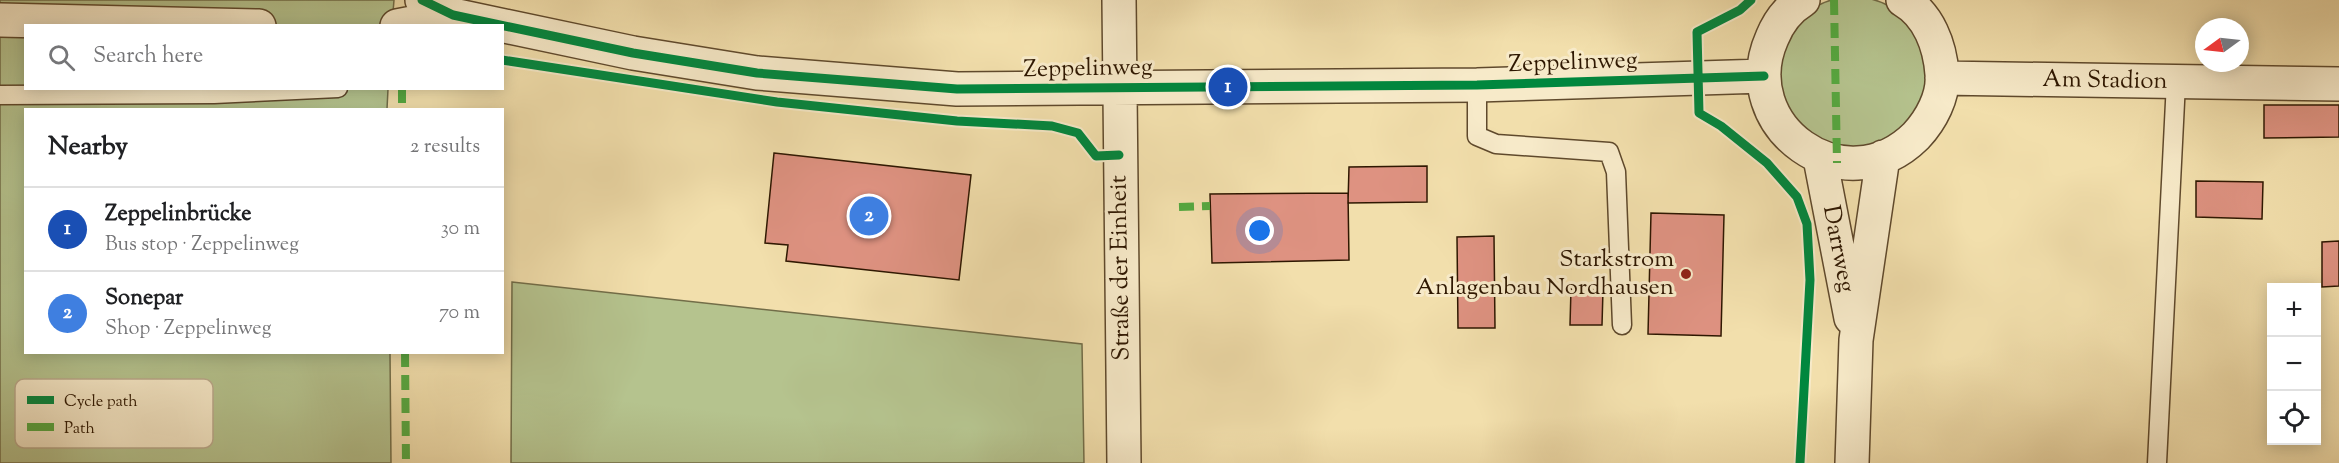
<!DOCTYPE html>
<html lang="en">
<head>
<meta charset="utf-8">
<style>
	body { margin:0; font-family:"Sorts Mill Goudy",serif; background:#f2f2f2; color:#202124 }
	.controls { position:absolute; right:18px; bottom:18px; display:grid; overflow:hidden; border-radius:0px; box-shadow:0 3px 15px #0003 }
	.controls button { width:54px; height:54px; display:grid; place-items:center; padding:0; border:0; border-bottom:2px solid #e0e0e0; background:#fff; color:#202124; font:30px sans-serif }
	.compass { position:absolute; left:2195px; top:18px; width:54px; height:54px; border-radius:50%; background:#fff; box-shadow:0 3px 15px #0003; rotate:255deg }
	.you { position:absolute; left:1260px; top:231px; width:21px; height:21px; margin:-15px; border:4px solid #fff; border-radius:50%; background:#1a73e8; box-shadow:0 0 0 9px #1a73e833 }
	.badge { display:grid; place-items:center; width:39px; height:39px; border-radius:50%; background:#7c3aed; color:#fff; font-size:20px; font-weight:700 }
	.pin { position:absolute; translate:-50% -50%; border:3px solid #fff; box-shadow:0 2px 6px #0006 }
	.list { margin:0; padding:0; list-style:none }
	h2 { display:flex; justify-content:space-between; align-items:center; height:78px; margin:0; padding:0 24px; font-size:26px }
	h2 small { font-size:20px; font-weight:400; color:#757577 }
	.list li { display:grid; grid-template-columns:39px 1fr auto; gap:18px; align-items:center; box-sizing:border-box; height:84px; padding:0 24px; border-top:2px solid #e0e0e0 }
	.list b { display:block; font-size:22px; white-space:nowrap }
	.list p { margin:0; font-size:20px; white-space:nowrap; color:#757577 }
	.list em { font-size:20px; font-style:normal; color:#757577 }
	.icon { flex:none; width:33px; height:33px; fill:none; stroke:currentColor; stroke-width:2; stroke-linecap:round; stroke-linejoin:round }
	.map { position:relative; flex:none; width:2339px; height:463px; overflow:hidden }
	.search { position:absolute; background:#fff; box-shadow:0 3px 15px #0003; left:24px; top:24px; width:480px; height:66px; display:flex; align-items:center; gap:15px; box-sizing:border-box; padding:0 21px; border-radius:0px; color:#757577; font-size:22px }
	.panel { position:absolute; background:#fff; box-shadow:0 3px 15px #0003; left:24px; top:108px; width:480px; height:246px; border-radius:0px }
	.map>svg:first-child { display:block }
</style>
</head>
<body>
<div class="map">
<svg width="2339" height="463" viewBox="0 0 2339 463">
	<rect width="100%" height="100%" fill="#f2dfac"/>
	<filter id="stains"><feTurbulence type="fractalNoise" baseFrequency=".00333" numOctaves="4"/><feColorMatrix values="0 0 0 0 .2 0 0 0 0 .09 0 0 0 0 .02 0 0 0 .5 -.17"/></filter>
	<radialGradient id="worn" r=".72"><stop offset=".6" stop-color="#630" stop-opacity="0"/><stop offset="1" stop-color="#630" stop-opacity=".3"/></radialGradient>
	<path fill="#b5c38e" stroke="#726d48" stroke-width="1.5" d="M1778 72a75 75 0 1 1 150 0a75 75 0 1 1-150 0Z
		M0,0H394L392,25L26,26V88L388,89L387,109L26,110V352L390,353L391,463H0Z
		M512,282L1082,344L1084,463H511Z"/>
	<path fill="#de9281" stroke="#2e1701" stroke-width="1.5" d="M2264,105H2339V137L2264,138Z
		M774,153L971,175L959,280L786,261L788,245L765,243Z
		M1427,166V202L1348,203L1349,167Z
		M2196,181L2263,182L2262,219L2196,217Z
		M1348,193L1349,260L1212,263L1210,194Z
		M1651,213L1724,215L1721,336L1648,334Z
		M1494,236L1495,328H1458L1457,237Z
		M2339,241V286L2322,287V242Z
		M1571,289L1603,290L1602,325H1570Z"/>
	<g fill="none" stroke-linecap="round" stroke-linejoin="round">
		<g stroke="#5f492c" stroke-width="21">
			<path id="service" d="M1477,85V136L1496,144L1609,152L1616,172L1622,325
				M0,95L214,94L338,88
				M2157,463L2176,82"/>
		</g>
		<g stroke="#5f492c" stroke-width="36">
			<path id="minor" d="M422,0L453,15L633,53L757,73L957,89L1477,85L1764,76
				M1119,0L1124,463
				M1803,0C1788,9 1778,23 1772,38C1733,126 1844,207 1916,136C1931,120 1944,96 1942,74C1940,46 1929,15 1903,0
				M0,20L259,26
				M397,26L453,15
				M1942,78L2339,84
				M1820,158L1851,318
				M1852,463L1856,340L1883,157"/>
		</g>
		<use href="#service" stroke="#f7eac9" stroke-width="18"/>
		<use href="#minor" stroke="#f7eac9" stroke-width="33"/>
		<path stroke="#54a940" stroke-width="8" stroke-dasharray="15 8" stroke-linecap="butt" d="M1834,0L1837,163
			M402,88V110
			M1179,207L1210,206
			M405,352L406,463"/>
		<g stroke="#f7eac9" stroke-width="13">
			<path id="cycleway" d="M422,0L453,15L633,53L757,73L957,89L1477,85L1764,76
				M1751,0L1740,10L1697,32L1699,113L1721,126L1767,163L1797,197L1807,224L1810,280L1800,463
				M502,60L777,102L957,121L1052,126L1078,133L1096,156L1119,155"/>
		</g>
		<use href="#cycleway" stroke="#00873e" stroke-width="9"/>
	</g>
	<circle fill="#8f2418" stroke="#f7eac9" stroke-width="2" cx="1686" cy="274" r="6"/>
	<g text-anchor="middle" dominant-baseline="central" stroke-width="6" stroke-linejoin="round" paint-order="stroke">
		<g font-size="24" fill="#2e1701" stroke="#f7eac9">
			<text transform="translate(1573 63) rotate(-2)">Zeppelinweg</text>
			<text transform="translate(1088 69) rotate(-1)">Zeppelinweg</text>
			<text transform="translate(2105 81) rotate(1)">Am Stadion</text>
			<text transform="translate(1838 249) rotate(79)">Darrweg</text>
			<text transform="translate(1121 268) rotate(-91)">Straße der Einheit</text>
		</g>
		<g font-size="24" fill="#2e1701" stroke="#f7eac9" text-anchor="end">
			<text x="1674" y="260">Starkstrom<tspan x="1674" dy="28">Anlagenbau Nordhausen</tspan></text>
		</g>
	</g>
	<rect x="15" y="379" width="198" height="69" rx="9" fill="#f7eac9" stroke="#bbab8d" stroke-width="1.5"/>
	<rect x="27" y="396" width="27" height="8" fill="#00873e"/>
	<rect x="27" y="423" width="27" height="8" fill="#54a940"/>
	<g font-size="16" fill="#2e1701">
		<text x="64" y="406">Cycle path</text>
		<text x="64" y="433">Path</text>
	</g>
	<rect width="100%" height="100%" filter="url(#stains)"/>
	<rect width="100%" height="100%" fill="url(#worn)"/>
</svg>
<div class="controls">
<button>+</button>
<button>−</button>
<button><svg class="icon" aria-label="locate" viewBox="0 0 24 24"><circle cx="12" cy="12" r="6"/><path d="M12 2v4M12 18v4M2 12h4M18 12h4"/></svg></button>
</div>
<svg class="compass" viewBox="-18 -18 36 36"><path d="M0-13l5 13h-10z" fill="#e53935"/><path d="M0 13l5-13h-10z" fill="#757577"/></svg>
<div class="you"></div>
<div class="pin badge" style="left:1228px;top:87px;background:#1a4fb4">1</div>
<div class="pin badge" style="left:869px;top:216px;background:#3f7fe0">2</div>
<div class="search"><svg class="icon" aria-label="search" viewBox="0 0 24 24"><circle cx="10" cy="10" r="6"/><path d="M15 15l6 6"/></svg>Search here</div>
<section class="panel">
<h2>Nearby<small>2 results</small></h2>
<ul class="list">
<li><span class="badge" style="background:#1a4fb4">1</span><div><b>Zeppelinbrücke</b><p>Bus stop · Zeppelinweg</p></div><em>30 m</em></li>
<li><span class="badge" style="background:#3f7fe0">2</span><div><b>Sonepar</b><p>Shop · Zeppelinweg</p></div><em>70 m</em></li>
</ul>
</section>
</div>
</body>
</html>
